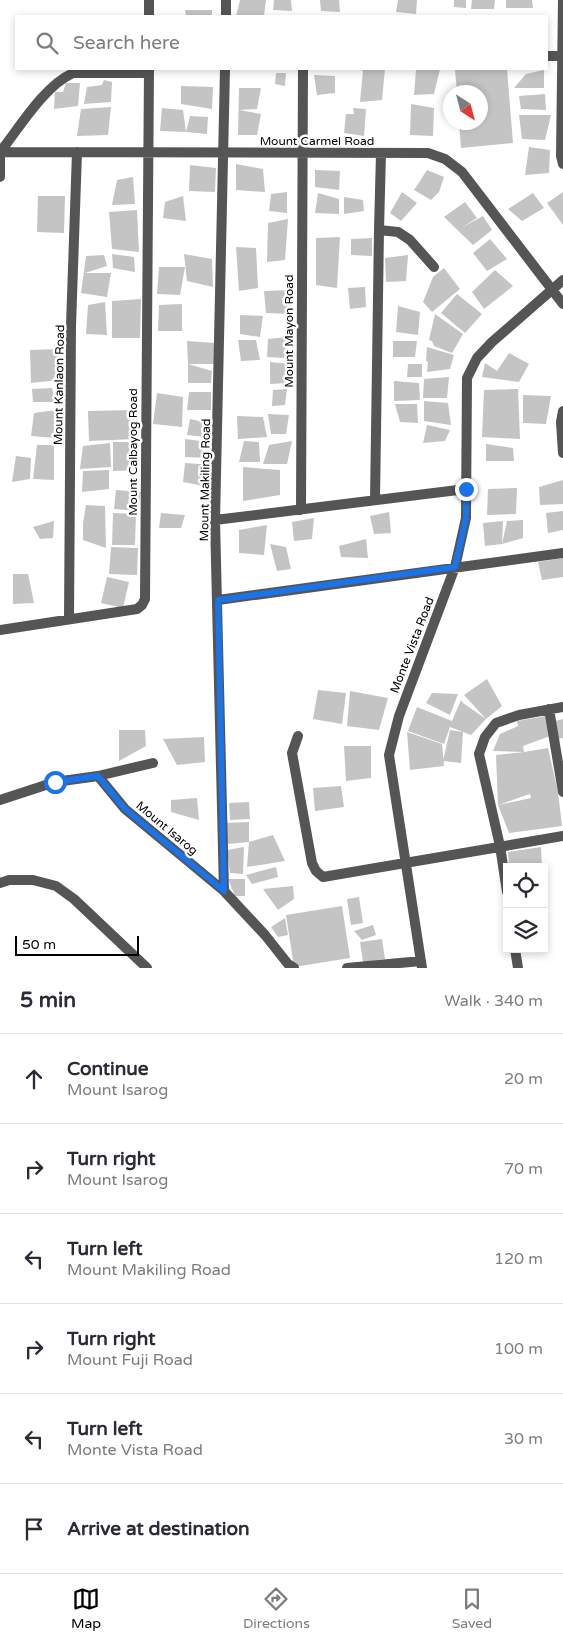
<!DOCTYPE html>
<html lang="en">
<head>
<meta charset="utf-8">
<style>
	body { margin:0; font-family:"Varela Round",sans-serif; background:#f7f7f7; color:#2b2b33 }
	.controls { position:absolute; right:15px; bottom:15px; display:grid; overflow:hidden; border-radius:0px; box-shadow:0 2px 8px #0003 }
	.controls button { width:45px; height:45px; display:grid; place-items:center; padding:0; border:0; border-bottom:1px solid #e1e1e2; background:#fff; color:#2b2b33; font:25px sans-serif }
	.compass { position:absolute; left:443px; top:85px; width:45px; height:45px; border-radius:50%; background:#fff; box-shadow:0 2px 8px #0003; rotate:144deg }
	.scale { position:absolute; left:15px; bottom:12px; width:124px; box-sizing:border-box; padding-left:5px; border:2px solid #000; border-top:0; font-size:14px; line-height:18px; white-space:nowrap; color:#000; -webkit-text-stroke:4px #fff; paint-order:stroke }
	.stop { position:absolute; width:15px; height:15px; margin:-11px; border:4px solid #1a73e8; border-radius:50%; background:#fff }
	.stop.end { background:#1a73e8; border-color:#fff; box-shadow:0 1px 5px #0008 }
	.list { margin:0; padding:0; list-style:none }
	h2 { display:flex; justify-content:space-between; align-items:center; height:65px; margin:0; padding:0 20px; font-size:21px }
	h2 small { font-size:16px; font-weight:400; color:#7c7c81 }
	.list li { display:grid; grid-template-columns:32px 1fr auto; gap:15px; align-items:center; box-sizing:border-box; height:90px; padding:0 20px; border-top:1px solid #e1e1e2 }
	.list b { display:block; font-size:19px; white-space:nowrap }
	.list p { margin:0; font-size:16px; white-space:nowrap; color:#7c7c81 }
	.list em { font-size:16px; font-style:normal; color:#7c7c81 }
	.icon { flex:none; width:28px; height:28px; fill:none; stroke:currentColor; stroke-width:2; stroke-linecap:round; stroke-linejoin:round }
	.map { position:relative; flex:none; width:563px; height:968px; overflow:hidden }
	.search { position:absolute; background:#fff; box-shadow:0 2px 8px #0003; left:15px; right:15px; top:15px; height:55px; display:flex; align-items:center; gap:12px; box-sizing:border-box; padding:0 18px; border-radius:0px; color:#7c7c81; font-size:19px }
	.sheet { height:605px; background:#fff }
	nav { display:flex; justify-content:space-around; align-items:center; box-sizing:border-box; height:70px; border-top:1px solid #e1e1e2; background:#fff; font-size:14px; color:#7c7c81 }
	nav a { display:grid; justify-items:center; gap:2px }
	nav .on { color:#000 }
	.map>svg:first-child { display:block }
</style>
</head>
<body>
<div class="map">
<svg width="563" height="968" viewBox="0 0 563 968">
	<rect width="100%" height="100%" fill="#fff"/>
	<path fill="#c4c4c4" d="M240,0H266L264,16H236Z
		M274,0H291L292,11L273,10Z
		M320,0H339L340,12L321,11Z
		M398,0H417L416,14L396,12Z
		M454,0H466V8L454,7Z
		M472,0H495L494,9H471Z
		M506,0H532L533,8H506Z
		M185,10H212V16H186Z
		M371,69H385L382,100L360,102L363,70Z
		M416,69H440L434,94L414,95Z
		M470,69H507L513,143L461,148L459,122H481V92H457L455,70Z
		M544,70V88H514L526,74Z
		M276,73H286L285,86L275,84Z
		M314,75L335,76V93L317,95Z
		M104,80L112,82L111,102L84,104L87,87L102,85Z
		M66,83H80L78,106L54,109L55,92H63Z
		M181,86L213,87L212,109L181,104Z
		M239,88H261L257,109L239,110L261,114L257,135H238Z
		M545,94L546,110L521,109L519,96Z
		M411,104L434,108L433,136L410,135Z
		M111,107L108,135L77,136L81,109Z
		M162,108L183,110L186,132L160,131Z
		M353,108L366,109L364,136L344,133L346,114H354Z
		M519,115H551L545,140L522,139Z
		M190,116L208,117L207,134L186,132Z
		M529,147L550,150L549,173L525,175Z
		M236,164L263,169L265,192L236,190Z
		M190,165L216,168L215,192L189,191Z
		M315,170L340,171L339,190L315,187Z
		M427,170L444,177L439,192L431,200L414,190Z
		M133,177L135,204L112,205L117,180Z
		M287,192V213L269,211L271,194Z
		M402,192L417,203L401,221L390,213Z
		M563,192V225L547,203Z
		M318,193L339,199V214L315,213Z
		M533,193L544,208L522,221L508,209Z
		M38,196H65L64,233L37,232Z
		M183,196L186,221L163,218L165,202Z
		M344,197L363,200L364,211L344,214Z
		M465,202L477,218L461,228L483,216L492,230L473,245L444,217Z
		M137,210L139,252L112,249L109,212Z
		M288,219L285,260L267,262L268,223Z
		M340,237L337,288L316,285V238Z
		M372,238V256L351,255V239Z
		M490,239L507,259L487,271L473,253Z
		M236,247L256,248L258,288L239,291Z
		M112,254L134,257L135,272L113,268Z
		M184,254L212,259L213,287L187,281Z
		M104,255L107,266L85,273H111L107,297L81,293L86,256Z
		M408,255L406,281L386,282L385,258Z
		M159,267H185L180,295L157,294Z
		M444,268L460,289L432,312L423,302L433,277Z
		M495,270L513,286L484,309L472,292Z
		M365,287L366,307L350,309L348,288Z
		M290,290L291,314L266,313L264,291Z
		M457,294L482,314L465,333L441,313Z
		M141,299L140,338H112V301Z
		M105,302L107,335L86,334L88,305Z
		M182,304V331H158L159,305Z
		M398,306L420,312L418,335L396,332Z
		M435,314L463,334L452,353L434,346L432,341L429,340Z
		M240,315L263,316L260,337L240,334Z
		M288,337L284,358L267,357L268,339Z
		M238,340H256L260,360L241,361Z
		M187,341L215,343L214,364H188Z
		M393,341H417L415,357H393Z
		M427,347L454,355L450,369L427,372L428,362L426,361Z
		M59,349V380L31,383L30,350Z
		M509,353L529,364L519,382L482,377L485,363L497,371Z
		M270,362L289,364L288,383L270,384Z
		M188,364L212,371L211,383H188Z
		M408,364H422V377H407Z
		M449,377L447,398H423L424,379Z
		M394,381L419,383L420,400L394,401Z
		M52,388L55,402H33L32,389Z
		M287,389L285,405L272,406L273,390Z
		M518,389L520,439L482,437L484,390Z
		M189,392H211V410H187Z
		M157,393L183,397L182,427L153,424Z
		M523,395L551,396L546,424L523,423Z
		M424,401L448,403L451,425L424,421Z
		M395,404H417L418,423L400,422Z
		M56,410L55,438L31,436L34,413Z
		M134,410L135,439L89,441L88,411Z
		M268,414L289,415L286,434H271Z
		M237,416L263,417L267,437L238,439Z
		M190,419L214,424V438L187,435Z
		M427,425L450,430L445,441L423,443Z
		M185,439L208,442L209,458L185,457Z
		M244,441L259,442L260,462H239Z
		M292,441L287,464H263L269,445Z
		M113,442H138V470L113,471Z
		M110,443L111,467L80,469L83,446Z
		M486,444L513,448L514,461H486Z
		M37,445H54V480L33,479Z
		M16,456L31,458L30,479L12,482Z
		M185,463L214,465L210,487L183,482Z
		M243,467L280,470V495L243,501Z
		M109,470V489L82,492L83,471Z
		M563,480V504L540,505L539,487Z
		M517,488L516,514L487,515L488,489Z
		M116,490L141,492L138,511L114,509Z
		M86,505L105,506L106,548L83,540V523Z
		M563,511V530L548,533L546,513Z
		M389,512L391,533L374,534L370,516Z
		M113,513L136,514L135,545H112Z
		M161,513L185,515L181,528H159Z
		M314,518L312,539L294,541L292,522Z
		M523,520V538L502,544L507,521Z
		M54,521L53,538L40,539L33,527Z
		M503,521L502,544L485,546L483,523Z
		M267,525L264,555L239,553V530Z
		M366,539L368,558L341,557L339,546Z
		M270,544L286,547L291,569L277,571Z
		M111,547L138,548L137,575L109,574Z
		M563,558V577L542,580L538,562Z
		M13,574H28L34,603L13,604Z
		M107,577L129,582L123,608L101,603Z
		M487,679L502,706L486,719L464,695Z
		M318,690L346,693L342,724L313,719Z
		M350,691L388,698L379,730L347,726Z
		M432,693L458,694L450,715L426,703Z
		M461,700L463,703L486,719L471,735L450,727L444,744L408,731L417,707L452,721Z
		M546,716L550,736L523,746L524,752L548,748L558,792L562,826L509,833L498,805L531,798L530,794L498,805L496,755L524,752L493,751L500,734L518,726L517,721Z
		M563,719V738L558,739L555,721Z
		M119,730H145L146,746L119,761Z
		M450,730L463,732L461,763L443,761Z
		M407,732L442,744L444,766L410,770Z
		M204,737L205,762L177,765L163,739Z
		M344,746H371V778L346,781Z
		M341,786L344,807L315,811L313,788Z
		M197,798L199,820L171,812V800Z
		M249,802L250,819L230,820L229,803Z
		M249,822V842L227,844V823Z
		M273,835L285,861L247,867L249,842Z
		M244,847L243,874L230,873L227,850Z
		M541,847L542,867H509L508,852Z
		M276,867L278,877L252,884L246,875Z
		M228,879H245V896H235Z
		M293,886L294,899L278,910L263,889Z
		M359,897L363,923L351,925L347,899Z
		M342,906L350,958L294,967L286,915Z
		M285,918L288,935L278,937L271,927Z
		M373,925L376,935L362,940L354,931Z
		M382,939L385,959L363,962L360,942Z"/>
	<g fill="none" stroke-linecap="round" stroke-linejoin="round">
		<path stroke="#555" stroke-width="10" d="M149,0V16
			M563,0L561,156L563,164
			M226,16V0
			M547,56H563
			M0,152L428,153L445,159L462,172L563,304
			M0,152C20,127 44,86 73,73H148
			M0,177V152
			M379,230L398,232L410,240L434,267
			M563,411L561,422L563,453
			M375,500L379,230L381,153
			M301,510L303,69
			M215,520L466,489
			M218,600L563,553
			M69,619L71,326L77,152
			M0,630L137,609L142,605L145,599L149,69
			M549,709L563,792
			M298,736L292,753L312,863L316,871L323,877L563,836
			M98,776L125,809L224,891L265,935L288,964L294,968
			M0,800L55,782L98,776L153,763
			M0,883L9,880H33L56,886L74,899L147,968
			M224,891L215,520L225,69
			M507,892L500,846L479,754L485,737L496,723L519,715L563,707
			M515,949L518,968
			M347,968L421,961
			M422,968L389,755L399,716L455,567L466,518L467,378L477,358L492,342L563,280"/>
	</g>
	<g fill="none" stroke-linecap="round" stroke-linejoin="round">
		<path stroke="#1a73e8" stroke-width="6" d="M55,782L98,776L125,809L224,891L218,600L455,567L466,518V489"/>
	</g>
	<g text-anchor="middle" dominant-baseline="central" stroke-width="5" stroke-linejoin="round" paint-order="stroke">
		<g font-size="12" fill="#000" stroke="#fff">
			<text x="317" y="141">Mount Carmel Road</text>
			<text transform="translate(289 331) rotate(-90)">Mount Mayon Road</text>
			<text transform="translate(59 385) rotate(-89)">Mount Kanlaon Road</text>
			<text transform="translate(133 452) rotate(-90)">Mount Calbayog Road</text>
			<text transform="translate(205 480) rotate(-89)">Mount Makiling Road</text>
			<text transform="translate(412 645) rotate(-69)">Monte Vista Road</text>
			<text transform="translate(167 828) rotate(40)">Mount Isarog</text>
		</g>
	</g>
</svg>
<div class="controls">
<button><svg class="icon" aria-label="locate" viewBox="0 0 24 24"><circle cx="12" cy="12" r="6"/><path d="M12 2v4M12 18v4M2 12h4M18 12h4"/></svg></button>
<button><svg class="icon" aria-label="layers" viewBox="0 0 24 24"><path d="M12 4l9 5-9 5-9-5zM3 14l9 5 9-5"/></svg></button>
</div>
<svg class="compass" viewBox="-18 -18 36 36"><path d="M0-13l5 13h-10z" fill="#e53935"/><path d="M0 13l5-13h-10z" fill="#7c7c81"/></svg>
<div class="scale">50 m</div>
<div class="stop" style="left:55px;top:782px"></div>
<div class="stop end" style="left:466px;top:489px"></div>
<div class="search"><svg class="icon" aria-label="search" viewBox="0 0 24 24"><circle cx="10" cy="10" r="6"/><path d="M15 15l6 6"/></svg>Search here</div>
</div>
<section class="sheet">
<h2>5 min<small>Walk · 340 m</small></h2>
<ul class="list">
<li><svg class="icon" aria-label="ahead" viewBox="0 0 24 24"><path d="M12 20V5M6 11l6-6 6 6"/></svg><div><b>Continue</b><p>Mount Isarog</p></div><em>20 m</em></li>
<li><svg class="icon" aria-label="right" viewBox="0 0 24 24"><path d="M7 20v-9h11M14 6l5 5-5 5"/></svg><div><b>Turn right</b><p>Mount Isarog</p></div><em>70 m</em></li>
<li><svg class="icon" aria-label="left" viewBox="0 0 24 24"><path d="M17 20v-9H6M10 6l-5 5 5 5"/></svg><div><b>Turn left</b><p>Mount Makiling Road</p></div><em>120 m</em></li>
<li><svg class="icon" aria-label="right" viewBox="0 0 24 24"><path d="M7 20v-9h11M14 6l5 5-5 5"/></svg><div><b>Turn right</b><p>Mount Fuji Road</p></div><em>100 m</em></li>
<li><svg class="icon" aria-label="left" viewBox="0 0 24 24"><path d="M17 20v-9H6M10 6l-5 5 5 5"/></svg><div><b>Turn left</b><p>Monte Vista Road</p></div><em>30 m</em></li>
<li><svg class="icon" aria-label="arrive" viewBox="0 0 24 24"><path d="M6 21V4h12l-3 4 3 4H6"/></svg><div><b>Arrive at destination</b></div></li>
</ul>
</section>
<nav>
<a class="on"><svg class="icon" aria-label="map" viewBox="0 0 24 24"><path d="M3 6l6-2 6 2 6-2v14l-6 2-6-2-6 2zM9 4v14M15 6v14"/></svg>Map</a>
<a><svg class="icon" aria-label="directions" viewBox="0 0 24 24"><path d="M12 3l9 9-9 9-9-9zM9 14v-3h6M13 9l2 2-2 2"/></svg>Directions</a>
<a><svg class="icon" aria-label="saved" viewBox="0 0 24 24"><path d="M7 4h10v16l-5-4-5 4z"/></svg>Saved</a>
</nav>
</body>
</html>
